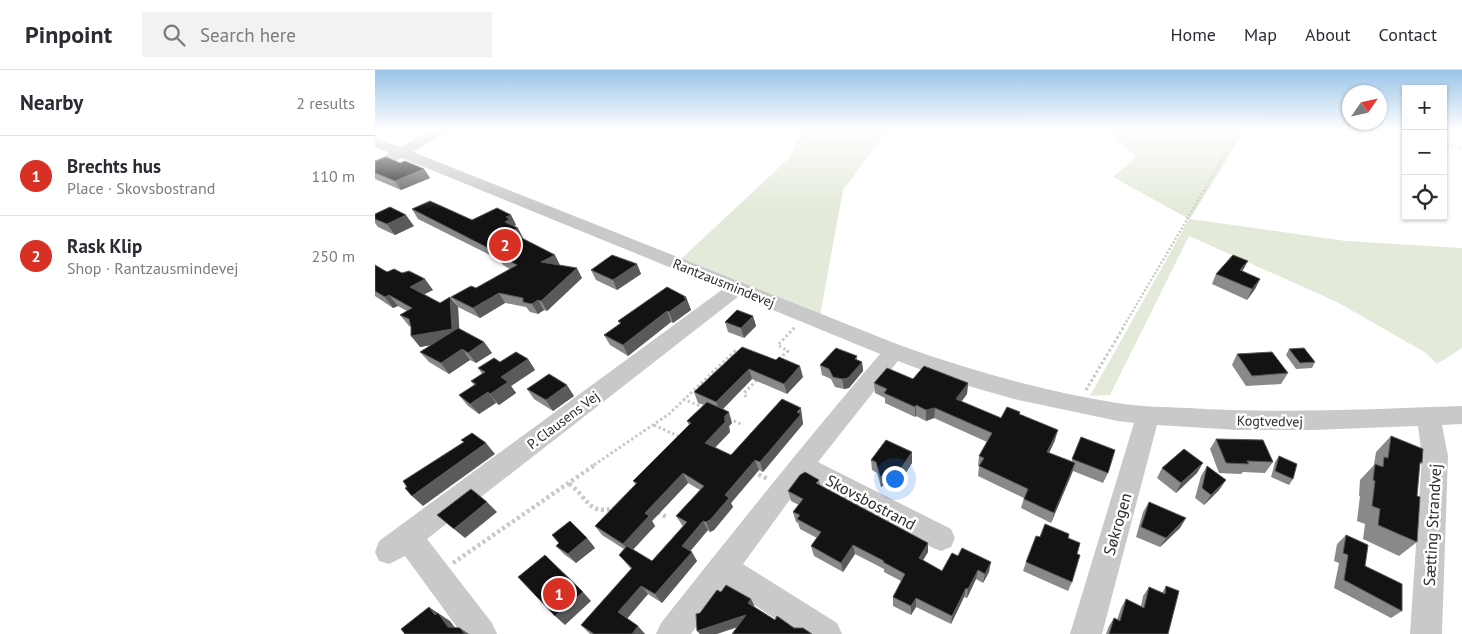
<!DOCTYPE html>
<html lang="en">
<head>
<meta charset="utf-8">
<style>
	body { margin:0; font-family:"PT Sans",sans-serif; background:#f2f2f3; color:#2b2b33 }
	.controls { position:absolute; right:15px; top:15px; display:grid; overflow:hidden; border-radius:0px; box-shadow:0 1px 4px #0004 }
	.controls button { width:45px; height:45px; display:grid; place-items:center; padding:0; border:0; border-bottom:1px solid #e1e1e2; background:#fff; color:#2b2b33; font:25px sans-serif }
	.compass { position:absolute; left:967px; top:15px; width:45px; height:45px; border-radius:50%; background:#fff; box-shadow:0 1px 4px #0004; rotate:56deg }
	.you { position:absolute; left:519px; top:408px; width:18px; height:18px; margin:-12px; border:4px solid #fff; border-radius:50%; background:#1a73e8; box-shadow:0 0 0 8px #1a73e833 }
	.badge { display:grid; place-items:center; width:32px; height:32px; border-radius:50%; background:#d93025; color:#fff; font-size:16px; font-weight:700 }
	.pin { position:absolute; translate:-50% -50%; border:2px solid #fff; box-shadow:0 1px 5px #0006 }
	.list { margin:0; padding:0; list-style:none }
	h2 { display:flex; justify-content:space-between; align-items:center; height:65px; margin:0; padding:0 20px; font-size:21px }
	h2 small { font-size:16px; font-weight:400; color:#7c7c81 }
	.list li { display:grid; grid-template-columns:32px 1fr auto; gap:15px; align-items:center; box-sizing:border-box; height:80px; padding:0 20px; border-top:1px solid #e1e1e2 }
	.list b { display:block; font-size:19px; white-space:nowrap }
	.list p { margin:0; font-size:16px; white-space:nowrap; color:#7c7c81 }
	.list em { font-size:16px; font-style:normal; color:#7c7c81 }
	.icon { flex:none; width:28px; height:28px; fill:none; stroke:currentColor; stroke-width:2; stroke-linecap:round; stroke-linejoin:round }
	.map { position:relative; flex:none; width:1087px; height:564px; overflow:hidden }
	header { display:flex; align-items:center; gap:30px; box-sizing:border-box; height:70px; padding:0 25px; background:#fff; border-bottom:1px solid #e1e1e2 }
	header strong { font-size:24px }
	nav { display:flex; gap:28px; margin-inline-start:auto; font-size:18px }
	.search { width:350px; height:45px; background:#f2f2f3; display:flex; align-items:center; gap:12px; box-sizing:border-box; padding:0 18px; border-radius:0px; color:#7c7c81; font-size:19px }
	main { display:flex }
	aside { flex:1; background:#fff }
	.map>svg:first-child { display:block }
</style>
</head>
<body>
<header>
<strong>Pinpoint</strong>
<div class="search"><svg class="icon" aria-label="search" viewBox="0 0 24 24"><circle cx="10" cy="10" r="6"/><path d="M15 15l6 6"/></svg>Search here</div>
<nav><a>Home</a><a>Map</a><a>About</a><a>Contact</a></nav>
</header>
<main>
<aside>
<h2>Nearby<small>2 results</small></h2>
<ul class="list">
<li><span class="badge">1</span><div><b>Brechts hus</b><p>Place · Skovsbostrand</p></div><em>110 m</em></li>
<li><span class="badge">2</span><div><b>Rask Klip</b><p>Shop · Rantzausmindevej</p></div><em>250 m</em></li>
</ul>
</aside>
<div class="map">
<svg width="1087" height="564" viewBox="0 0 1087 564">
	<rect width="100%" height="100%" fill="#fff"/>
	<path fill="#e3ead9" d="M429,60H513L468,120L445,246L306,189L413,89Z
		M733,60H870L815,149L971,171L1087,178V278L1062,294L1051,283L962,232L814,166L735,325L715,326L814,149L738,107L761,87Z"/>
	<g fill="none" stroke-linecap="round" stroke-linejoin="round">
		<path stroke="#c9c9c9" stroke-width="2" stroke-dasharray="2 2" stroke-linecap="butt" d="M1003,60L1031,66
			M1068,74L1087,78
			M812,149L865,60"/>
		<path stroke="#c9c9c9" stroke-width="2.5" stroke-dasharray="2 2" stroke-linecap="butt" d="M418,259L420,257
			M747,259L813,148"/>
		<path stroke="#c9c9c9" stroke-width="3" stroke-dasharray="2.5 2.5" stroke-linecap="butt" d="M404,289L413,281L403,275L419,258
			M711,320L748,258
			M371,327L369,323L384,308
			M308,329L330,338
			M354,349L368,355
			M279,355L305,367
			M219,395L294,344L360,281L363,283"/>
		<path stroke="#c9c9c9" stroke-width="4.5" stroke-dasharray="3 3" stroke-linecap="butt" d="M378,402L393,409
			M194,414C213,426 212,446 239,438
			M283,442L291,447
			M78,493L221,394"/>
		<path fill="#c9c9c9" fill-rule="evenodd" d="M57,60H74L38,82L527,276C597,301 668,321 742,333C766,337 790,337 814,338C905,344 996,339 1087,336V354L1067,355L1073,386L1067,564H1035L1047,386L1043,356L937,360H862L782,355L727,564H695L759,353L743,351L639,329L576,311L523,291L443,392L576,459L580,468L576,477L566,481L556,477L430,409L368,494L462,553L467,564H423L351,516L316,564H281L286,553C358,462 430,372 505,284L364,226L52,469L117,553L122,564H87L30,486L14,494L4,491L0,482L4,471L348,219L27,88L0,101V91L15,83L0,77V68L26,77Z"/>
	</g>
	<path fill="#898989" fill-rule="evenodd" d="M0,91L25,93L49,99L55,108L26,120L0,109Z
		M37,139L97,150L136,145L141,155L139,156L148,168H147L185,195H184L207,208L172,241L169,240L163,244L155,242L151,237L130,233L105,248L83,237L76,227L101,218L135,199L128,195L125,190L43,149Z
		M0,144L39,156L20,165L3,157L0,153Z
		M262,194L266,204L242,220L221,210L216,200Z
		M0,195L12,202L27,203L58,220L49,224L65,233L75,227L83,237L84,259L109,272L117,283L101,293L95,290L74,304L54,292L45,282L57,275L45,277L36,257L34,256L25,245L32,241L23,236L18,238L0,226Z
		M841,204L885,209L880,219L872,230L837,214Z
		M311,227L316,240L298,253L296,252L253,286L235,275L229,265L245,254L243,251Z
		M378,246L381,256L369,268L353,262L350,252Z
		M367,277L428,307L412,324L377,309L347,340L357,353L354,356L355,362L340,377L356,385L428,348L427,349L428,354L388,402L384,400L356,433L358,437L339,460L335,462L333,460L315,481L322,491L287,533L273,524L252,548L270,564H215L206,555L256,499L244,485L249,479L227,465L220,456L261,415L258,411L314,355L312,351L329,335L323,333L319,322ZM313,413L325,420L301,446L307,455L308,456L277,491L258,479L280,456L277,451Z
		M914,279L940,292L937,298L921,299L911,285Z
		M862,284L913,303L906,314L871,316L857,295Z
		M482,286V290L487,292L488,301L474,318L469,319L460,317L456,309L447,305L445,295Z
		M153,289L160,300L136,316L141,323L124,335L121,333L104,344L93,336L84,325L99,315L96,311L107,304L103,298L125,292Z
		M538,309L593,313L592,324L586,332L626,348L644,344L680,370L674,383L697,391L706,367L733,403L728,413L698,401L676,453L646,438L649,428L603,406L604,396H603L604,386L612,372L559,348L551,351L541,346L540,347L510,333V328L500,323L499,313Z
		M152,319L199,326L178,341L159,329Z
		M1016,366L1047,393L1044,395L1042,426V472L1024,486L988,469L990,454L982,451L985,426H984L985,410L999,395L1001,382Z
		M841,369L898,392L890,403L868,402L866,404L844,403L835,379Z
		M904,386L918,409L914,415L896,407L900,392Z
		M496,390L537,393L524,414L516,410L506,417L502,403L497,400Z
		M832,396L851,410L844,420L829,435L820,428L826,406Z
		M787,398L822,403L801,423L782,408Z
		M444,410L445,415L553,473V482L548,490L567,501L577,483L614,502L608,513L601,509L592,528L589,527L576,554L541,537L536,545L518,536V527L526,511L509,502V499L480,484L468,502L439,486L436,476L442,468L425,459L423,453L421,452L418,442L424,435L416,431L413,421Z
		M774,432L811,448L805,458L785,477L761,467L768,442Z
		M971,465L990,496L1027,541L1016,548L959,518L964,493L959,491L962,474Z
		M665,467L693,468L702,484L697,512L693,521L648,501L651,492Z
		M212,468L220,478L201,493L190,485L181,476Z
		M791,516L793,564H731L734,556L739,548L742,550L746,538L751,529L766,536L768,526L774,517L787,523Z"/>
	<path fill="#5a5a5a" d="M49,99L55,108L26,120L20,111Z
		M31,145L39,156L20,165L12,154Z
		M136,145L141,155L139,156L130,152L131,147Z
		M143,158L148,168L140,172L135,162Z
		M180,185L185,195L172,202L166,192Z
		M873,191L867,202L865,200Z
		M262,194L266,204L242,220L238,210Z
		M202,198L207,208L172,241L166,231Z
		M50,209L58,220L44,227L35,217Z
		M885,209L880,219L872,230L877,219Z
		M124,223L130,233L105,248L98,238Z
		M14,225L23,236L18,238L10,227Z
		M75,227L83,237L85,270L45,277L36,266Z
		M311,227L316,240L298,253L294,242Z
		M163,230L169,240L163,244L157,234Z
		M292,241L296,252L253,286L248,275Z
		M378,246L381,256L369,268L366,258Z
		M109,272L117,283L101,293L93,283Z
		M87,279L95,290L74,304L66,293Z
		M153,289L160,300L136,316L141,323L124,335L115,324L126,307Z
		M487,292L488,301L474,318L469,319L467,309Z
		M425,296L428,307L412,324L409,314Z
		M374,299L377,309L345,342L341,332Z
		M593,313L592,324L580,340L581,329Z
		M192,315L199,326L178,341L171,330Z
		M113,322L121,333L104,344L95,334Z
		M541,335V346L540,347V337Z
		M426,338L428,354L388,402L385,392Z
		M560,338L559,348L551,351V340Z
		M354,342L357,353L354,356L355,362L335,383L330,373L349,347Z
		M683,360L680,370L670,392L672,382Z
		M111,373L120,384L48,436L37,426Z
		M537,382V393L524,414L523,403Z
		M380,390L384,400L356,433L358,437L339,460L335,462L331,452L350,425Z
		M700,393L697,403L676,453L679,443Z
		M828,393L822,403L801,423L806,413Z
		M515,399L516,410L506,417L505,407Z
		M308,403L313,413L277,451L280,456L255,483L248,474L270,443Z
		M851,410L844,420L829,435L836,425Z
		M112,432L122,442L90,468L79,459Z
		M811,448L805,458L785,477L791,468Z
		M328,451L333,460L312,485L307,476Z
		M212,468L220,478L201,493L193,484Z
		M553,473V482L544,497V488Z
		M478,475L480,484L468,502L466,493Z
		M317,482L322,491L287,533L280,524Z
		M616,492L614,502L608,513L610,504Z
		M603,500L601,509L592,528L593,519Z
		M266,516L273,524L251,550L243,542Z
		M591,518L589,527L576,554L577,546Z
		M208,522L216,531L190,555L180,546Z
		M541,528V537L536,545V536Z
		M376,529L380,537L373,533Z
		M54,537L75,551L85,564L73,557L60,545Z
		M371,545L375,553L342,564H325L322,561Z
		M263,556L270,564H257Z
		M85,558L94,564H90Z"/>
	<path fill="#131313" stroke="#5a5a5a" d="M11,87L25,93L30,91L49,99L20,111L0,103V91Z
		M55,131L97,150L122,138L136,145L131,147L135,149L130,152L143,158L135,162L180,185L166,192L202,198L166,231L163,230L157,234L148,232V228L124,223L98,238L76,227L96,216L101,218L142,195L122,185L125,184L37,139Z
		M15,137L31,145L12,154L0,149V144Z
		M237,185L262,194L238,210L216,200Z
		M858,185L873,191L865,200L885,209L877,219L841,204Z
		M0,195L12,202L19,199L27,203L34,201L50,209L35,217L65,233L75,227L77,259L36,266V257L34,249L25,245L37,238L14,225L10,227L0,221Z
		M292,217L311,227L309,228L312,229L294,242L292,241L248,275L229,265L246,253L243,251Z
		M362,240L378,246L366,258L350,252Z
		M83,258L109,272L93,283L87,279L66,293L45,282Z
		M367,277L401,290L404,287L425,296L409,314L374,299L341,332L319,322Z
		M461,278L482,286L480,289L487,292L473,308L467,309L458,307L454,299L445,295Z
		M929,278L940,292L925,293L914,279Z
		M141,282L153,289L126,307L133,312L115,324L113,322L95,334L84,325L101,314L96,311L110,302L103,298L119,288L125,292Z
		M897,282L913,303L877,306L862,284Z
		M549,296L593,313L581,329L626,348L632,337L645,342L644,344L683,360L672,382L700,393L679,443L649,429L653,419L604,396L609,388L604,386L617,363L560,338L551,340L541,335L540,337L509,323L512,319L499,313L512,298L538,309Z
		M174,304L192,315L171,330L152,319Z
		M407,329L426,338L422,342L426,344L385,392L380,390L350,425L354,428L335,450L331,452L328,451L307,476L317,482L280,524L266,516L243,542L263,556L257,564H219L206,555L257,498L244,485L252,476L277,491L312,452L301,446L329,416L308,403L270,443L274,446L248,474L220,456L262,413L258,411L316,353L312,351L332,332L354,342L349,347L351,348L349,350L351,351L330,373L356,385Z
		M97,363L111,373L37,426L30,418L32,417L28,411L89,372L86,370Z
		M1016,366L1048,379L1047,393L1045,392L1042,426L1045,427L1042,472L1003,455L1005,439L997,436L1000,411L998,410L1000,394L1008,397L1009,387L1013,388Z
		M706,367L740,380L733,403L697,389Z
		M841,369L888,370L898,392L872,391L874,394L851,393Z
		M511,370L537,382L523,403L515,399L505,407L501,392L496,390Z
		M809,379L828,393L806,413L787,398Z
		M904,386L922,394L918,409L900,401Z
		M832,396L851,410L836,425L827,418Z
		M430,402L444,410L441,413L452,419L553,473L544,488L567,501L577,483L583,486L587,478L616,492L610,504L603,500L593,519L591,518L577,546L541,528L536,536L518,527L530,504L508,492L509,491L478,475L466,493L436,476L446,462L422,449L425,445L418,442L428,429L413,421L425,405Z
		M96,419L112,432L79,459L62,445Z
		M774,432L811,448L791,468L766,457Z
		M195,451L212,468L193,484L181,476L184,473L177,465Z
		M670,454L694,464L693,468L705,473L702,484L705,485L697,512L651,492L661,466L665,467Z
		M971,465L993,475L990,496L1027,514V541L969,510L973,485L968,483Z
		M170,485L208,522L180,546L143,507Z
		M351,515L376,529L373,533L400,550L402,546L419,558H428L437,564H357L371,545L322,561L321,544L325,543L342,520L346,522Z
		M791,516L804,521L793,564H734L739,548L745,551L751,529L769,538L774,517L790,524Z
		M54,537L60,545L63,543L73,557L85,558L90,564H30L26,559Z"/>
	<linearGradient id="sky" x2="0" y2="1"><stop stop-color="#9ac4e8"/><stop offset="0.43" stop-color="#fff"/><stop offset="1" stop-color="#fff" stop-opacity="0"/></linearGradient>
	<rect width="1087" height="139" fill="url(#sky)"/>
	<g text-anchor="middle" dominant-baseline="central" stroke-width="5" stroke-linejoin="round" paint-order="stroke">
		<g font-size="14" fill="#2c2c2c" stroke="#fff">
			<text transform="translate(349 213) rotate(22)">Rantzausmindevej</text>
			<text transform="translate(188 350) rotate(-37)">P. Clausens Vej</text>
			<text transform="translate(895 351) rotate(1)">Kogtvedvej</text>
		</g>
		<g font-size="16" fill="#2c2c2c" stroke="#fff">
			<text transform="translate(496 432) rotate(28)">Skovsbostrand</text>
			<text transform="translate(742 454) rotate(-74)">Søkrogen</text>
			<text transform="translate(1057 455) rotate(-87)">Sætting Strandvej</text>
		</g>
	</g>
</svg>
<div class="controls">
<button>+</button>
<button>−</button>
<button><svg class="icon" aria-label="locate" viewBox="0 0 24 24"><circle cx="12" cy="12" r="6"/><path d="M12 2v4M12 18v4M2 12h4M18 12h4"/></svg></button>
</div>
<svg class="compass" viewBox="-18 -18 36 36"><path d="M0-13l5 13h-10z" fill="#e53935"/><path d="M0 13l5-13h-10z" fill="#7c7c81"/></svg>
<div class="you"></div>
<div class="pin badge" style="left:184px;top:524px">1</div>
<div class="pin badge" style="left:130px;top:175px">2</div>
</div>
</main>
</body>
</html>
